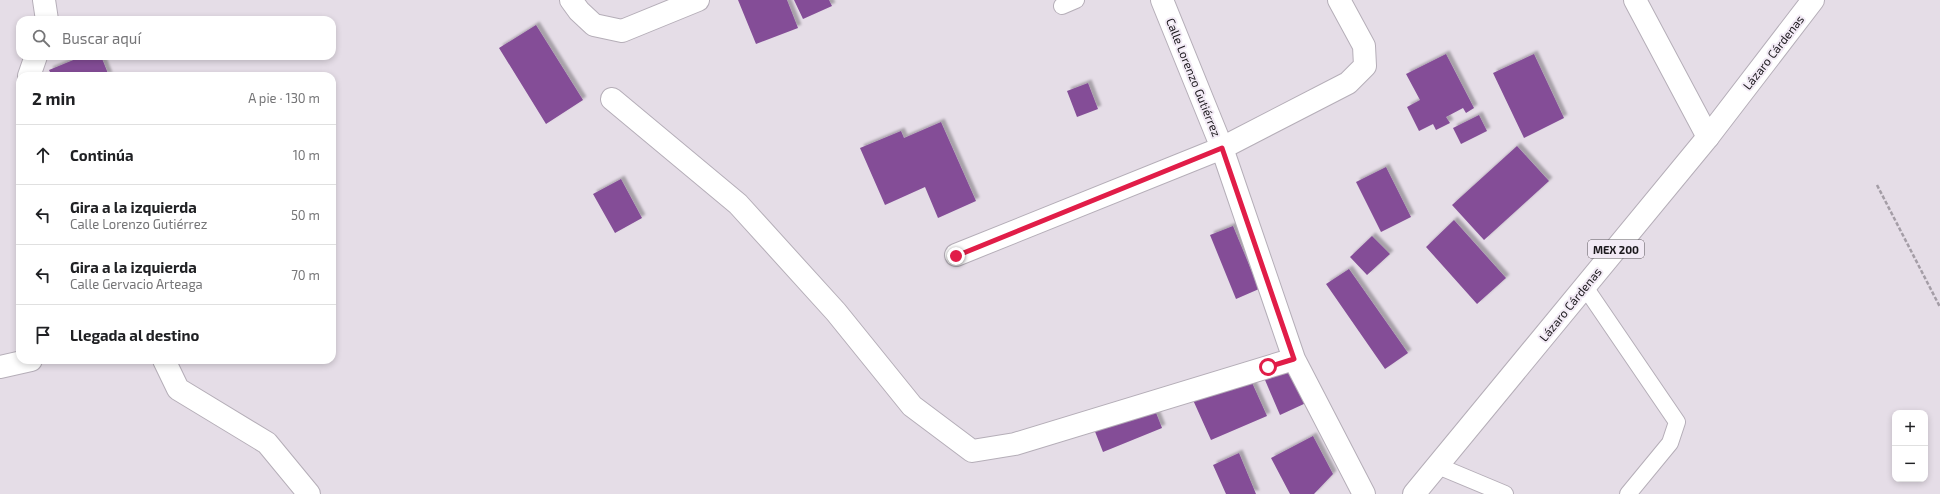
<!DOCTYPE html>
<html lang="es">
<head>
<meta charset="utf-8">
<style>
	body { margin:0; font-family:"Exo 2",sans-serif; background:#f2f2f2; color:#202124 }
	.controls { position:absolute; right:12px; bottom:12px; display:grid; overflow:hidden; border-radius:8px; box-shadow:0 2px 6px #0003 }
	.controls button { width:36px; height:36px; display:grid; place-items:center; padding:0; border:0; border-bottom:1px solid #e0e0e0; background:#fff; color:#202124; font:20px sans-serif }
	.stop { position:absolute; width:12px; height:12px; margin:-9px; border:3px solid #e11d48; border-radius:50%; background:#fff }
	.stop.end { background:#e11d48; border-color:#fff; box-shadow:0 1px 4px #0008 }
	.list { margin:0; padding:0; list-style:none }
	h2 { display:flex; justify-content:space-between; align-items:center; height:52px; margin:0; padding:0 16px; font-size:17px }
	h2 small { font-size:13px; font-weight:400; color:#757577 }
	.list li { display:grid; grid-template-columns:26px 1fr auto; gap:12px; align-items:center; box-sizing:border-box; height:60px; padding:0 16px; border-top:1px solid #e0e0e0 }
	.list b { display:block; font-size:15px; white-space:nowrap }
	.list p { margin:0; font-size:13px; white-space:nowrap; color:#757577 }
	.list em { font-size:13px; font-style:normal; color:#757577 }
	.icon { flex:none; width:22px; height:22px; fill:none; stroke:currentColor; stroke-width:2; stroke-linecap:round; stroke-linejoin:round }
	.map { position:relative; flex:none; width:1940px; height:494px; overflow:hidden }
	.search { position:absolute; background:#fff; box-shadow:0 2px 6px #0003; left:16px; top:16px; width:320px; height:44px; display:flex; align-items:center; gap:10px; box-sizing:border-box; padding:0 14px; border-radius:12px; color:#757577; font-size:15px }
	.panel { position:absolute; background:#fff; box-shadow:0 2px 6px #0003; left:16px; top:72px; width:320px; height:292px; border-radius:12px }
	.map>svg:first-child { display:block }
</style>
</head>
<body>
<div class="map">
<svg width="1940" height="494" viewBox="0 0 1940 494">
	<defs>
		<filter id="shadow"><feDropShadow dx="3.5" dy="-3.5" stdDeviation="1" flood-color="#0004"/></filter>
	</defs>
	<rect width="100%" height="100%" fill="#e5dde7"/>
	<path fill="#844e97" filter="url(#shadow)" d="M738,0H787L798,28L756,44Z
		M794,0H829L832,6L803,19Z
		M536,25L583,100L546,124L499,48Z
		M1446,54L1474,108L1466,113L1463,108L1446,117L1450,123L1436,130L1433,124L1419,131L1407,107L1420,100L1406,74Z
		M1534,54L1564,118L1524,138L1493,73Z
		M83,56H101L109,76H52L49,70Z
		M1088,83L1098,109L1077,117L1067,91Z
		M1479,115L1487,131L1461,144L1453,128Z
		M941,122L976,201L938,218L925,187L885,205L860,148L901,131L904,138Z
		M1517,146L1549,181L1484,240L1452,205Z
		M1386,167L1411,217L1381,232L1356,182Z
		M621,179L642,218L615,233L593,194Z
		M1454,220L1506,278L1477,304L1426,247Z
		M1233,226L1259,289L1236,299L1210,235Z
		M1372,236L1390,254L1367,275L1350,257Z
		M1349,269L1408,353L1385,369L1326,284Z
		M1289,362L1306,403L1280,415L1262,373Z
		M1249,376L1267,416L1211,440L1193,400Z
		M1153,405L1162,428L1103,452L1094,429Z
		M1313,436L1333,474L1314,494H1290L1271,458Z
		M1239,453L1256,494H1226L1213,465Z"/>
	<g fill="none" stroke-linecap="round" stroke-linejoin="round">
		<g stroke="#b5aeb8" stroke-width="18">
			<path id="lane" d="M1062,6L1076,0
				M1585,287L1677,422L1670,443L1628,494
				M1438,466L1505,494"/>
		</g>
		<g stroke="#b5aeb8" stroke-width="24">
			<path id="street" d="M44,0L47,20
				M571,0L579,11L594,25L622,31L698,0
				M1162,0L1222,148L1294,359L1364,494
				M1635,0L1708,137
				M29,76L36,56
				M612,99L738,204L836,312L912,406L972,451L1015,444L1294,359
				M956,255L1222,148L1348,83L1365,66L1364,46L1339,0
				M164,360L178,389L267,443L309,494
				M0,367L31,360"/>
		</g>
		<g stroke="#b5aeb8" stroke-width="24">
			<path id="primary" d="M1414,494L1708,137L1813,0"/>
		</g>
		<path stroke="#a49da6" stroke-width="2.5" stroke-dasharray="4 2" stroke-linecap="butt" d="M1877,185L1940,307"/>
		<use href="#lane" stroke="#fff" stroke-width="16"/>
		<use href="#street" stroke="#fff" stroke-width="22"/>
		<use href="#primary" stroke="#fff" stroke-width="22"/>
	</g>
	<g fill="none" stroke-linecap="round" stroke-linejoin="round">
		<path stroke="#e11d48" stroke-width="5" d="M956,256L1222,148L1294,359L1268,367"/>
	</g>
	<g text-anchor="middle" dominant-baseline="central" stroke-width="4" stroke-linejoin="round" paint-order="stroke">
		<rect fill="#f2eaf5" stroke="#5b565c" stroke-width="1" x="1588" y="240" width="56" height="18" rx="3"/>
		<g font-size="11" font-weight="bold" fill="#1a171b">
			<text x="1616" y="249">MEX 200</text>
		</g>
		<g font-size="12" fill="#1a171b" stroke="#f2eaf5">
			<text transform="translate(1773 52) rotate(-52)">Lázaro Cárdenas</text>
			<text transform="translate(1194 77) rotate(68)">Calle Lorenzo Gutiérrez</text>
			<text transform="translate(1570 304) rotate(-51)">Lázaro Cárdenas</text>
		</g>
	</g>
</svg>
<div class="controls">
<button>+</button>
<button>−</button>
</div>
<div class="stop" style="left:1268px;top:367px"></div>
<div class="stop end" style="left:956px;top:256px"></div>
<div class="search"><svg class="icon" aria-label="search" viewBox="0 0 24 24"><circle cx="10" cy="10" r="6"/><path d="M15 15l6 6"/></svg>Buscar aquí</div>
<section class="panel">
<h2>2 min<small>A pie · 130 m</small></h2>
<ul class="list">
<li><svg class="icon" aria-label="ahead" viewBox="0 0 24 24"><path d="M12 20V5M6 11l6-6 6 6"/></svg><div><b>Continúa</b></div><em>10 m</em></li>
<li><svg class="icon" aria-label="left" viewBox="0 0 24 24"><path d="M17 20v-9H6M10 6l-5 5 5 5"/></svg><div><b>Gira a la izquierda</b><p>Calle Lorenzo Gutiérrez</p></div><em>50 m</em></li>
<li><svg class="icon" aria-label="left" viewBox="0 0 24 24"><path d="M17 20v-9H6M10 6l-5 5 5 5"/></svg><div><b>Gira a la izquierda</b><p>Calle Gervacio Arteaga</p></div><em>70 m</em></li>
<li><svg class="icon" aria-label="arrive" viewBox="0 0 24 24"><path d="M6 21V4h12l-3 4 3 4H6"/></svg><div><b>Llegada al destino</b></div></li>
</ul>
</section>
</div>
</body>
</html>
